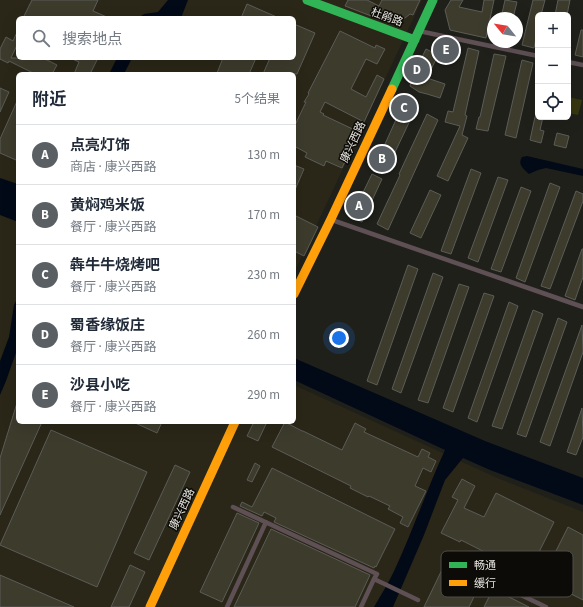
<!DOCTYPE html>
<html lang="zh">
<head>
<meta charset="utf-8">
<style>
	body { margin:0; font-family:"Source Sans 3","Noto Sans SC",sans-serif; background:#f6f6f7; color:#1f2937 }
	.controls { position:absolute; right:12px; top:12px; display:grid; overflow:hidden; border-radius:6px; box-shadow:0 4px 16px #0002 }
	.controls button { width:36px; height:36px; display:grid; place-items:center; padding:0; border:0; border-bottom:1px solid #e0e1e3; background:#fff; color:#1f2937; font:20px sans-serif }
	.compass { position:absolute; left:487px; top:12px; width:36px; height:36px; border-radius:50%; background:#fff; box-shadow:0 4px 16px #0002; rotate:300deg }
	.you { position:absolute; left:339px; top:338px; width:14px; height:14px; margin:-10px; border:3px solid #fff; border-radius:50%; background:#1a73e8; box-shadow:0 0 0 6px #1a73e833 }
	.badge { display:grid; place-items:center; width:26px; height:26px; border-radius:50%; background:#5a5f64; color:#fff; font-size:13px; font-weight:700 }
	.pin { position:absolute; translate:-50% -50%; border:2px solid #fff; box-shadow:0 1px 4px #0006 }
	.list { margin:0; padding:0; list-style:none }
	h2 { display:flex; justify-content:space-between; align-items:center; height:52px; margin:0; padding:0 16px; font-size:17px }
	h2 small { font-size:13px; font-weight:400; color:#747a83 }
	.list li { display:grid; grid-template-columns:26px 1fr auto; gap:12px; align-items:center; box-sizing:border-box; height:60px; padding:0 16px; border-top:1px solid #e0e1e3 }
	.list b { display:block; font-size:15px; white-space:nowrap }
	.list p { margin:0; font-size:13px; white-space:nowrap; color:#747a83 }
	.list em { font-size:13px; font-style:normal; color:#747a83 }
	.icon { flex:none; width:22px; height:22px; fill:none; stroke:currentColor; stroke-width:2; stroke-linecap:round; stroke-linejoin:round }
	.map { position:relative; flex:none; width:583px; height:607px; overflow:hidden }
	.search { position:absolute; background:#fff; box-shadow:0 4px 16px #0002; left:16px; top:16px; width:280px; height:44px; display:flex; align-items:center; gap:10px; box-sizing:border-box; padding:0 14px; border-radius:6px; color:#747a83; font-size:15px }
	.panel { position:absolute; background:#fff; box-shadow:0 4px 16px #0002; left:16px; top:72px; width:280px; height:352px; border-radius:6px }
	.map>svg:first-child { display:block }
</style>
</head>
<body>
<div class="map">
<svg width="583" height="607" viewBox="0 0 583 607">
	<rect width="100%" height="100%" fill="#20201b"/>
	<path fill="#2a2718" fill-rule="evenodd" d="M0,0H422L294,273V74H18V422H294V385L495,477L583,512V607H0ZM18,18H294V58H18Z"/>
	<path fill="#36370f" d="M568,97L582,100L578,115L568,113Z"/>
	<path fill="#030a17" d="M168,0H188L181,18H138L144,14L158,12Z
		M117,58H132L124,74H109Z
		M527,156L583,169V176L546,168L538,170L529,174C524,169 517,165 522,157Z
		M0,178L18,184V222L0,215Z
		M18,297V347L6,381L0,395V361L9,337L14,305Z
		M294,358L485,441L583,478V505L490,470L463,458L445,480L424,535L393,607H374C381,595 389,582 395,569C413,530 427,489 445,450L294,380Z"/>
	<path fill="#3d3b2c" stroke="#5c5c58" d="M32,0H98L93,11L109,18H23Z
		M348,0H367L379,6L382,0H420L413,15L410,14L405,18L397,21L387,22L345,6Z
		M451,0H463L459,7L482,12L484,0H494L486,38L450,30L445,10Z
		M505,0L517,2L513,18H501Z
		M533,0H545L541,15H538V33H537L534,48L522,45Z
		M558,0H570L567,15H555Z
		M247,4L279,18H241Z
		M294,24L315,33L297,74H263L270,58H294Z
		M18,30V43L11,58H43L57,65L52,74H35L9,61L8,63L0,59V49L6,37L13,41Z
		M581,30H583V57L575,55Z
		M340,31L375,48L376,45L385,49L377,64L366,59L351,89L366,97L377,75L384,79L364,122L325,102L320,112L324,114L323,115L359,132L342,168L326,161L324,166L305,157L307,153L294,146V127L306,102H304L309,94L308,93Z
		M442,45L457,48L453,63L439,60Z
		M468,48L479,51L465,115L467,116L462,135L468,138L448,181L437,176L460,126L445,122L448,111L453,112Z
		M426,49L438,55L427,78L445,84L440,98L427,94L419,92L410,86L412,77Z
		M494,54L506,56L488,131L476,129L479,117H480Z
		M70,58H98L90,74H74L79,62Z
		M223,58H256L249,74H220L217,73Z
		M522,60L533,63L516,138L505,135Z
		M0,88L9,92L0,112Z
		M18,99V156L16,160L0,153V139Z
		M403,104L415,110L387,169L376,164Z
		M427,114L438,120L388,230L377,224L400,175L399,174Z
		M535,117H543L540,130L544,131L541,143L530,140Z
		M557,133L569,136L566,148L554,145Z
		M294,165L304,169L294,192Z
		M471,169L481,173L451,254L441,251Z
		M372,174L382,179L362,222L351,217Z
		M498,177L508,180L478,262L468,258Z
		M550,183L560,187L525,282L516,278Z
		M521,187L531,191L501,272L491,269Z
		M430,190L441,195L421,238L410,233Z
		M576,191L583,194V201L550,289L541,286Z
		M294,215L318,227L304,256L294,251Z
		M582,249H583V277L575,300L565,296Z
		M408,265L418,269L377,385L367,381Z
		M433,273L443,277L401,393L392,389Z
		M459,284L469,287L428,403L418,400Z
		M484,293L494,296L453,412L443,408Z
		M509,302L518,306L477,422L468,418Z
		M533,310L543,314L502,429L492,426Z
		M558,318L567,322L526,437L517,434Z
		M582,325L583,352L550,446L540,442Z
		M17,403L18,404V422H42L0,515V458Z
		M582,408L583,437L576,455L567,452Z
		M133,422H162L157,433Z
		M254,422H267L258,441L247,436Z
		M285,422L302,431H303L342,450L355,423L366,429L364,432L418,457L422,449L430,453L428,457L436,461L431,472L423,468L415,486L426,491L408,527L400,523L403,517L388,509L390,506L369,496L368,497L350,488L351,486L272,447Z
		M51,430L147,472L97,587L0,545Z
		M255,463L260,466L252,482L247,480Z
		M175,465L190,472L149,560L134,553Z
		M272,468L395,529L376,567L375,566L374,568L274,522L276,518L264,512L262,516L240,506L242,502L252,507Z
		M462,479L475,486L464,508L484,517L496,493L554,522L528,574L461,540L460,542L441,533L458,500L452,497Z
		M237,513L259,523L222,602L200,592Z
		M568,527L583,535V600L542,579Z
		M271,529L370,575L355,607H234Z
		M451,551L488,568L469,607H424Z
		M130,565L145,572L129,607H111Z
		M0,575L74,607H0Z
		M493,589L529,607H484Z"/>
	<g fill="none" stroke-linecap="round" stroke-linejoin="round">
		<path stroke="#5e5054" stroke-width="4.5" d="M419,31L538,56
			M568,62L583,65
			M332,220L583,307
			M233,507L377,574L374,579
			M496,583L546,607
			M227,607L266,522
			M361,607L374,579L418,600"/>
		<path stroke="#30b455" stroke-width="9" d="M307,0L415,40
			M392,89L433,0"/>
		<path stroke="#ff9f0a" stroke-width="9" d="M294,294L331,219L392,89
			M150,607L235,422"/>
	</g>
	<g text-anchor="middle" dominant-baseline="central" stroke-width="3" stroke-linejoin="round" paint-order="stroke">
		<g font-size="11" fill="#e7e5df" stroke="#0c0b07">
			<text transform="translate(387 17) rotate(20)">杜鹃路</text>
			<text transform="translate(353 142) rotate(-65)">康兴西路</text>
			<text transform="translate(182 509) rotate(-65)">康兴西路</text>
		</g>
	</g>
	<rect x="441" y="551" width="132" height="46" rx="6" fill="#0c0b07" stroke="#4e4c48" stroke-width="1"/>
	<rect x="449" y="562" width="18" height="6" fill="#30b455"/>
	<rect x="449" y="580" width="18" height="6" fill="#ff9f0a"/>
	<g font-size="11" fill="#e7e5df">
		<text x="474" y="569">畅通</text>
		<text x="474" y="587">缓行</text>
	</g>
</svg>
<div class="controls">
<button>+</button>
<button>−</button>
<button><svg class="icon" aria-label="locate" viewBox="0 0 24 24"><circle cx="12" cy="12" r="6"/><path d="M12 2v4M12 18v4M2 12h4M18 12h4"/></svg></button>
</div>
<svg class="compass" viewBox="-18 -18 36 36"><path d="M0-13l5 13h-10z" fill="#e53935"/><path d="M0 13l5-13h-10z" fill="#747a83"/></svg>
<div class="you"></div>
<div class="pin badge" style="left:359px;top:206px">A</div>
<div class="pin badge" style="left:382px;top:159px">B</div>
<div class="pin badge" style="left:404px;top:108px">C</div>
<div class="pin badge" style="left:417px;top:70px">D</div>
<div class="pin badge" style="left:446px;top:50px">E</div>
<div class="search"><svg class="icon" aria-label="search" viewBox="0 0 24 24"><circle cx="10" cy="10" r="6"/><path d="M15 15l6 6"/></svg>搜索地点</div>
<section class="panel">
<h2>附近<small>5个结果</small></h2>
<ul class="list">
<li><span class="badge">A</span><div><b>点亮灯饰</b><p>商店 · 康兴西路</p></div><em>130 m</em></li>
<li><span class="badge">B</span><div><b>黄焖鸡米饭</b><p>餐厅 · 康兴西路</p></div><em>170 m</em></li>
<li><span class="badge">C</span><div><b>犇牛牛烧烤吧</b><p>餐厅 · 康兴西路</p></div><em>230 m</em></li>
<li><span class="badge">D</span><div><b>蜀香缘饭庄</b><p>餐厅 · 康兴西路</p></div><em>260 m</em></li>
<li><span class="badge">E</span><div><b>沙县小吃</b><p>餐厅 · 康兴西路</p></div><em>290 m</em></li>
</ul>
</section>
</div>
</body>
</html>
